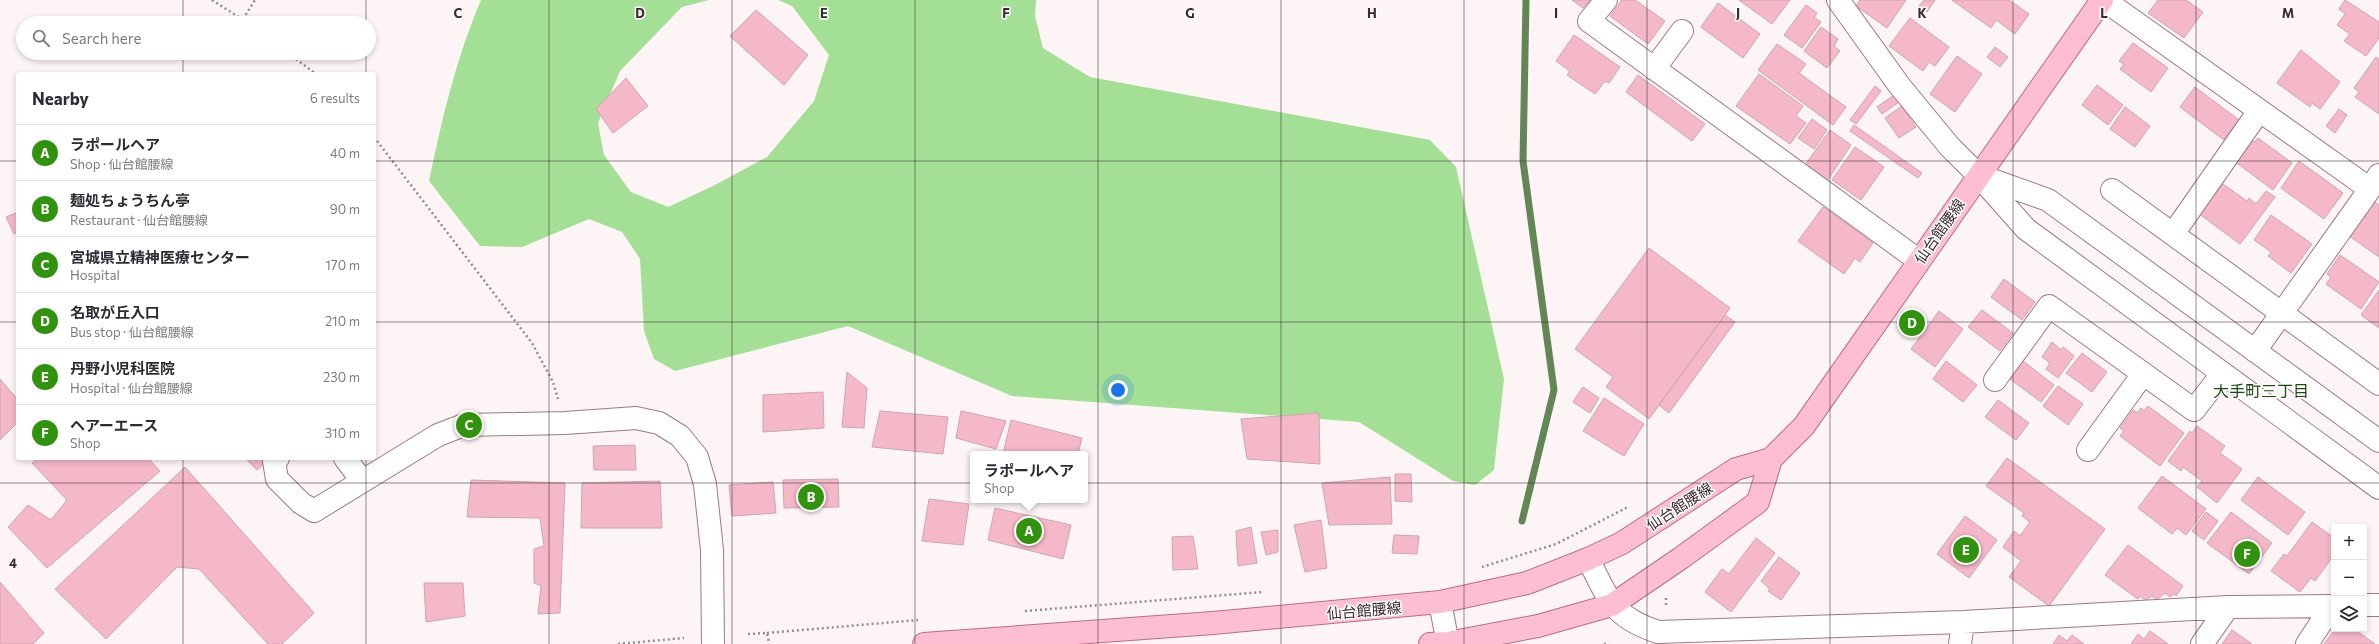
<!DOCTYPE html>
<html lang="en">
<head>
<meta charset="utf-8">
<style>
	body { margin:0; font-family:Commissioner,"Noto Sans JP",sans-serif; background:#f2f2f3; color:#2b2b33 }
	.controls { position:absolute; right:12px; bottom:12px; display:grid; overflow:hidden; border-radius:4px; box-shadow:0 2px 6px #0003 }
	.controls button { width:36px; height:36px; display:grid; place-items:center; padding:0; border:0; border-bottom:1px solid #e1e1e2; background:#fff; color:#2b2b33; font:20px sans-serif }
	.you { position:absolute; left:1118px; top:390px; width:14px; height:14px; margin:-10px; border:3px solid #fff; border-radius:50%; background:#1a73e8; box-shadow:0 0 0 6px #1a73e833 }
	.badge { display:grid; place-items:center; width:26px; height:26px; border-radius:50%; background:#31920e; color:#fff; font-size:13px; font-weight:700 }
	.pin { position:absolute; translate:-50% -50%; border:2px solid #fff; box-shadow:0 1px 4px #0006 }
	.popup { position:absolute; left:970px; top:451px; width:118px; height:52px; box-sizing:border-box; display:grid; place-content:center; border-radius:4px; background:#fff; filter:drop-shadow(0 1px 3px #0005); font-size:13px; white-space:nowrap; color:#7c7c81 }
	.popup b { font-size:15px; color:#2b2b33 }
	.popup::after { content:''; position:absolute; left:50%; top:100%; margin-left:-8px; border:8px solid transparent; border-top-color:#fff }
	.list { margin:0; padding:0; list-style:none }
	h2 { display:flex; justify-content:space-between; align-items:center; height:52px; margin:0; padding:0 16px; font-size:17px }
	h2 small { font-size:13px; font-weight:400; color:#7c7c81 }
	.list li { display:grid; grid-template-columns:26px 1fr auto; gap:12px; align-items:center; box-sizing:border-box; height:56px; padding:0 16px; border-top:1px solid #e1e1e2 }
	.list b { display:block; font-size:15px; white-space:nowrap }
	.list p { margin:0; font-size:13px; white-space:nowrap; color:#7c7c81 }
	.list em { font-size:13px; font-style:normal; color:#7c7c81 }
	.icon { flex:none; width:22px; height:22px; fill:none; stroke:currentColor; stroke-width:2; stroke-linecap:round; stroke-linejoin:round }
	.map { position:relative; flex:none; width:2379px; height:644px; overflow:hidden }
	.search { position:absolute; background:#fff; box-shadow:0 2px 6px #0003; left:16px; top:16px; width:360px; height:44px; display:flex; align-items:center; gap:10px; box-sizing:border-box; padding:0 14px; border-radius:22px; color:#7c7c81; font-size:15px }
	.panel { position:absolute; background:#fff; box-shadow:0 2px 6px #0003; left:16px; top:72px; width:360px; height:388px; border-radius:4px }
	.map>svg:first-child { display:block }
</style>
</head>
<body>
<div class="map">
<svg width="2379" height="644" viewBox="0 0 2379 644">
	<rect width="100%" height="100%" fill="#fdf4f6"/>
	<path fill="#a3e095" d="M481,0H709L682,7L620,71L598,123L604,155L631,192L668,207L715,185L767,157L814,101L829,55L792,6L778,0H1036L1035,16L1043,48L1090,77L1430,140L1456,167L1504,379L1494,470L1475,485L1453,481L1359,422L1012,396L848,326L675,371L654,359L644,331L640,259L622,232L589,219L522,247L480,246L429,181C442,119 456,58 481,0Z"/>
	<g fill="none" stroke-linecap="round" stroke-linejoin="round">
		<path stroke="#628755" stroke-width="7" d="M1522,521L1554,390L1523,161L1526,0"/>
	</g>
	<path fill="#f5b8c9" stroke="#cda5b0" d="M1572,0H1595L1591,5L1587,3L1583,8Z
		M1622,0H1635L1665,21L1648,44L1610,16Z
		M1739,0H1790L1772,24Z
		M1860,0H1906L1887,28L1856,6Z
		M1924,0H1935L1927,12L1919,6Z
		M1952,0H2009L2029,14L2015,34L1996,20L1991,28Z
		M2158,0H2186L2203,12L2184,38L2148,13Z
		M2345,0L2379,22V38L2366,56L2344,41L2350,34L2337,25L2345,14L2339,9Z
		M1718,3L1760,34L1743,58L1701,27Z
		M1806,5L1817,13L1814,17L1821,22L1802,48L1784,35Z
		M756,10L808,55L784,85L730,36Z
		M1910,18L1949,47L1935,66L1929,62L1923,71L1889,46Z
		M1821,27L1838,39L1834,46L1840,51L1827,68L1804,51Z
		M1574,35L1620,67L1609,83L1605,81L1595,94L1567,75L1570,71L1556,61Z
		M2133,43L2168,68L2151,92L2120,69L2124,64L2119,61Z
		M1777,44L1806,64L1799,73L1846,107L1833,125L1758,70Z
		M1995,47L2008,57L2000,67L1987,57Z
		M2301,50L2340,82L2320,109L2312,103L2310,107L2277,83Z
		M1957,56L1982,74L1955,112L1930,94Z
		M2376,57L2379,59V114L2355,97L2359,92L2354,88Z
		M1759,74L1803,106L1796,116L1806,123L1790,144L1736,106Z
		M1638,75L1705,124L1692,141L1626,92Z
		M626,78L648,106L613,133L596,109Z
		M2097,85L2123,105L2108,125L2082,105Z
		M1875,86L1881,91L1856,124L1850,120Z
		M2195,87L2239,120L2224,140L2180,107Z
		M1894,95L1899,102L1882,114L1877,107Z
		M1902,106L1916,127L1899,138L1885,118Z
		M2125,107L2150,126L2135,147L2110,129Z
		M2339,109L2347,115L2335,133L2326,126Z
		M1812,119L1827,130L1814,149L1798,138Z
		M1854,125L1922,173L1918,178L1850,131Z
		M1830,130L1851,145L1827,181L1805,165Z
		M2258,138L2292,163L2273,190L2234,161L2250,139L2255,142Z
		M1855,147L1884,167L1861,200L1832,180Z
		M2299,161L2343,193L2324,219L2281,188Z
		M2220,182L2247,201L2249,198L2256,204L2266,191L2275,197L2240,244L2198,213Z
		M2373,201L2379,205V257L2348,235Z
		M1823,207L1873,243L1860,262L1855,258L1844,274L1798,241Z
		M18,212V232L14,234L6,217Z
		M2271,215L2312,244L2291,273L2268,256L2271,252L2254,240Z
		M1649,248L1730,308L1649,419L1606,387L1613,377L1575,349Z
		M2340,255L2379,282L2361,309L2326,284L2331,277L2327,274Z
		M2004,279L2035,302L2022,320L1991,297Z
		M2379,290V328L2361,315Z
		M1982,310L2013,333L2000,351L1968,327Z
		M1939,311L1963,329L1935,367L1911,349Z
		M1725,315L1735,322L1669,413L1659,405Z
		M2052,342L2061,350L2063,347L2074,356L2058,378L2046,369L2050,363L2042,357Z
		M2082,353L2107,372L2092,392L2066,373Z
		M1946,361L1977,385L1963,402L1933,379Z
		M2023,361L2054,385L2041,402L2010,379Z
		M847,372L867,388L864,428L842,427Z
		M0,379L18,400V422L0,440Z
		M2058,386L2083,404L2068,425L2043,406Z
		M1583,387L1599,398L1590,413L1573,402Z
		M823,392L824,428L763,432V395Z
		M1604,398L1644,424L1624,456L1583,431Z
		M1998,400L2029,423L2016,440L1985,417Z
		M2148,406L2184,433L2160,466L2120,436L2124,431L2120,428L2133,410L2137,413L2141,408L2144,411Z
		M880,411L948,417L943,454L872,447Z
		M961,411L1006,421L996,449L956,438Z
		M1319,413L1320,464L1247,459L1241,419Z
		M1011,420L1082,438L1078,454H1003Z
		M2197,426L2225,446L2220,453L2242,469L2217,503L2197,487L2202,481L2183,467L2181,471L2168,461L2190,431L2192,433Z
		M635,445L636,470H594L593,446Z
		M38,458H148L160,471L47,568L8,527L28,505L51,520L67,500L32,463Z
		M245,458H270L257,470Z
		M2007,458L2105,529L2049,606L2009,577L2021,561L2003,547L2014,531L2020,536L2030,522L2022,516L2024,513L1986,486Z
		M185,467L314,613L282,644H268L199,569L177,567L106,639L55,589Z
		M1395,474H1411L1412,502L1395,501Z
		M2162,476L2206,509L2186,535L2177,528L2172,534L2138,508Z
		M1390,477L1392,524L1329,525L1322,483Z
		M2258,477L2305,512L2288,535L2241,500Z
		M838,479L839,507L784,508L783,480Z
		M471,480L565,483L560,613L538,614L541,586L534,583V549L544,546L540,518L467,517Z
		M660,481L662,528H581L582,483Z
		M773,482L776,513L732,516L729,485Z
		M929,499L969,504L963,545L922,541Z
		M995,508L1071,525L1063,559L988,540Z
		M2206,512L2218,521L2204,540L2192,531Z
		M2231,512L2272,543L2249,574L2207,543Z
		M1965,516L1997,540L1969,578L1937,554Z
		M1321,520L1327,568L1305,572L1294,525Z
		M2312,522L2334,538V555L2315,581L2311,578L2300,592L2271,571L2284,554L2287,556Z
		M1251,527L1257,563L1238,566L1236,531Z
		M1278,530V552L1266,555L1261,532Z
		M1394,535L1419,536L1417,554L1392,553Z
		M1193,536L1198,569L1173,570L1172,537Z
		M1756,538L1775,553L1731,612L1705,592L1722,569L1729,574Z
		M2128,545L2183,586L2176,596L2174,594L2170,597L2165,593L2157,600L2152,596L2146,600L2140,596L2138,599L2105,575Z
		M1779,557L1800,573L1781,600L1768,591L1770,589L1761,581Z
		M0,582L44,633L33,644H0Z
		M424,583H463L465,616L426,622Z
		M2335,629H2354L2375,644H2324Z
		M2232,630L2252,644H2222Z
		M2150,631L2168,644H2131L2138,634L2144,639Z
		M2059,635L2067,641L2072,635L2084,644H2053Z"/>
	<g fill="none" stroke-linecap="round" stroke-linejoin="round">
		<g stroke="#9e7983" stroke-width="24">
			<path id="minor" d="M1606,0L1589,21L1918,260
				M1838,0L1899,85L1949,146L1978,175L2026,229L2379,488
				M2104,0L2370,189L2379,175
				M1654,69L1682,31
				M1981,176L2048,200L2379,441
				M2112,190L2379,384
				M2180,224L2259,111
				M2255,351L2370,189
				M1995,380L2049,306L2194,410L2222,374
				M2088,450L2143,374
				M278,458L274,461L277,479L301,503L314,511L438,435L464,425L565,423L636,418L659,423L680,436L697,457L705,484L712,550L713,644
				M345,458L362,481
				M1588,559C1609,599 1612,617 1658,632L1963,622L2228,607L2334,606
				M1440,602L1448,644
				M2364,605H2379
				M1960,644L1963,622
				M2202,644L2228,607
				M2307,644L2332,606"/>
		</g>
		<g stroke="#b96e85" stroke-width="24">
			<path id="major" d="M924,644L1213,623L1440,602L1527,583L1588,559L1622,543L1736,469L1771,459
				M1430,644L1448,643L1538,626L1612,605L1681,558L1758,502L1771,459L1804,426L2102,0"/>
		</g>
		<path stroke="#978b8e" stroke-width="2.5" stroke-dasharray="2 3" stroke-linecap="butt" d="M212,0L248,23
			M243,19L255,0
			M288,53L316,74
			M374,137L532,343L553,382L558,399
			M1482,567L1556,544L1628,507
			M1666,605V596
			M1025,611L1263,592
			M767,633L918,620
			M748,634L767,633L769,642
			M618,644L684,638
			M1604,644L1609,643"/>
		<use href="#minor" stroke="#fff" stroke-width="22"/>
		<use href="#major" stroke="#febed1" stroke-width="22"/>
	</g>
	<path fill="none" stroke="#3a2b2f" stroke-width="1" stroke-opacity="0.55" d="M183,0V23M366,0V23M549,0V644M732,0V644M915,0V644M1098,0V644M1281,0V644M1464,0V644M1647,0V644M1830,0V644M2013,0V644M2196,0V644M183,53V74M366,53V74M0,161H18M374,161H2379M0,322H18M374,322H2379M183,458V644M366,458V644M0,483H2379"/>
	<g text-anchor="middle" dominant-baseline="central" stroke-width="3" stroke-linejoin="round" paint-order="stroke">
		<g font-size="15" fill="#3a2b2f" stroke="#fff">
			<text transform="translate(1939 231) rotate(-55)">仙台館腰線</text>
			<text transform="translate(1679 506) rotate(-33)">仙台館腰線</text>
			<text transform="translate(1364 610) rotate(-5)">仙台館腰線</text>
		</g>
		<g font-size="16" fill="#1c4a10" stroke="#fff">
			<text x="2261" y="390">大手町三丁目</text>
		</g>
	</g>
	<g font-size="13" text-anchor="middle" font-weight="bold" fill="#3a2b2f" stroke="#fff" stroke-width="3" stroke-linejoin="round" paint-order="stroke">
		<text x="458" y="18">C</text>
		<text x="640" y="18">D</text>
		<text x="824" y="18">E</text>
		<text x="1006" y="18">F</text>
		<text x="1190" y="18">G</text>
		<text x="1372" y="18">H</text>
		<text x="1556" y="18">I</text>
		<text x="1738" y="18">J</text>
		<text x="1922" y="18">K</text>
		<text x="2104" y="18">L</text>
		<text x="2288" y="18">M</text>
		<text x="13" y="568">4</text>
	</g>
</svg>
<div class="controls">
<button>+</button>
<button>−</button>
<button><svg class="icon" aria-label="layers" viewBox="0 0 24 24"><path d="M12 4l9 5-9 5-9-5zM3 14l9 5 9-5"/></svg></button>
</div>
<div class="you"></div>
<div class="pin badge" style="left:1029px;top:531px">A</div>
<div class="popup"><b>ラポールヘア</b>Shop</div>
<div class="pin badge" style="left:811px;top:497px">B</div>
<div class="pin badge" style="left:469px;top:425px">C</div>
<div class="pin badge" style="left:1912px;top:323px">D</div>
<div class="pin badge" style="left:1966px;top:550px">E</div>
<div class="pin badge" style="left:2247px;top:554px">F</div>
<div class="search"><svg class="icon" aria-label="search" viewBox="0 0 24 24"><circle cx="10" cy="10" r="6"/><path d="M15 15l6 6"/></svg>Search here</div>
<section class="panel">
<h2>Nearby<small>6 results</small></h2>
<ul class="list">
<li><span class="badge">A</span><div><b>ラポールヘア</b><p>Shop · 仙台館腰線</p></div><em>40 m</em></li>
<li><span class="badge">B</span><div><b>麺処ちょうちん亭</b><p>Restaurant · 仙台館腰線</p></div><em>90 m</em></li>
<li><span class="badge">C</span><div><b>宮城県立精神医療センター</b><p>Hospital</p></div><em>170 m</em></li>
<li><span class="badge">D</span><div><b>名取が丘入口</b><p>Bus stop · 仙台館腰線</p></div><em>210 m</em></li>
<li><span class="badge">E</span><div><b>丹野小児科医院</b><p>Hospital · 仙台館腰線</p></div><em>230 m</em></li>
<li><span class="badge">F</span><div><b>ヘアーエース</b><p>Shop</p></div><em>310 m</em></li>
</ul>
</section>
</div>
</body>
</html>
